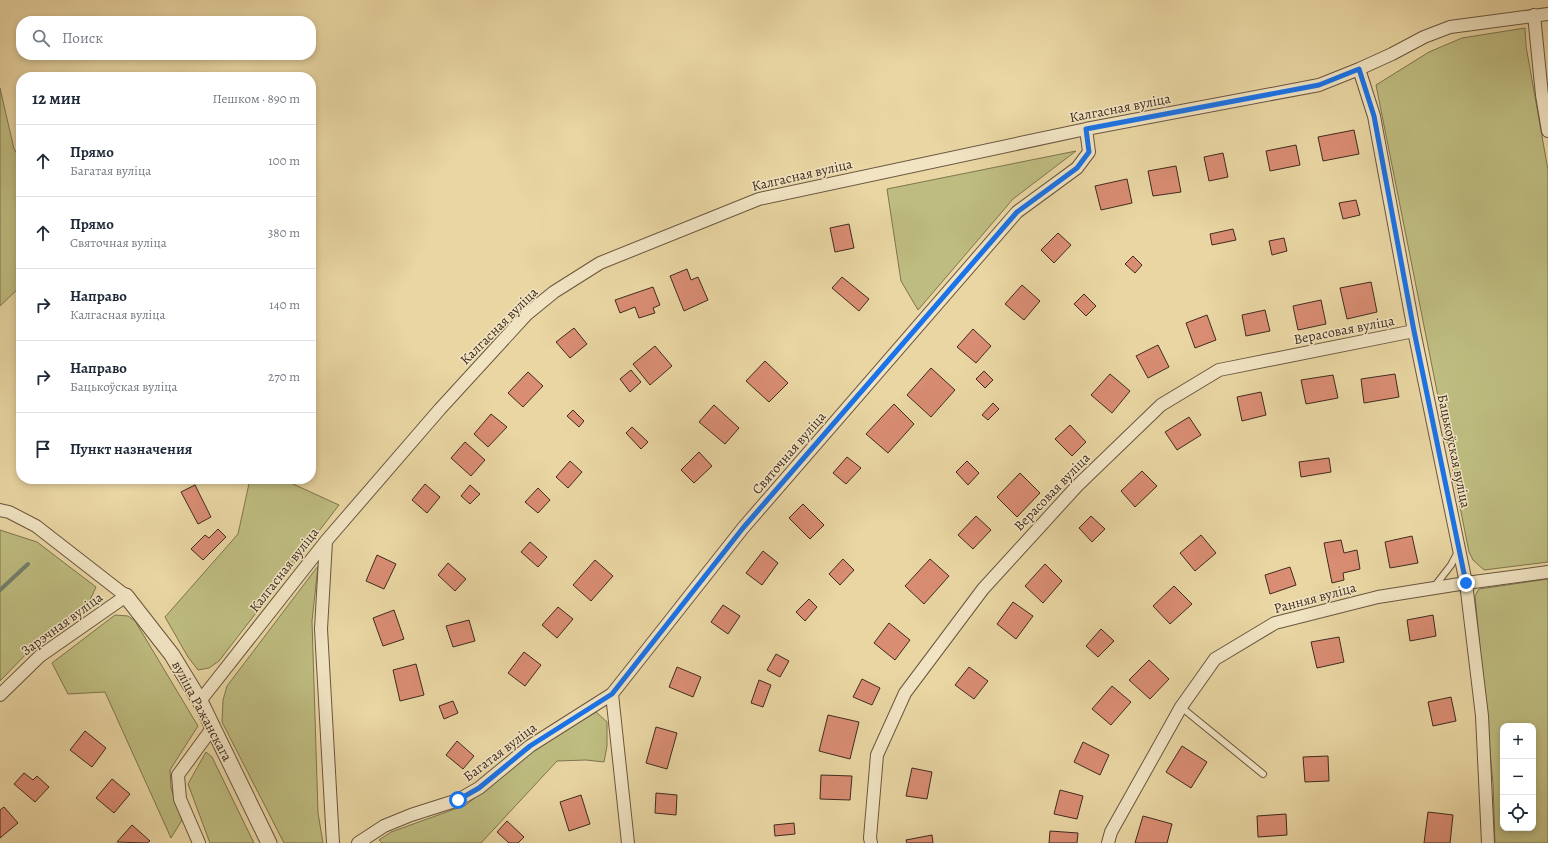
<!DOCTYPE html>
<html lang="ru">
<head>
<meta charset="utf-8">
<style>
	body { margin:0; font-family:Alegreya,serif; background:#f2f2f3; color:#1f2937 }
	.controls { position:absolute; right:12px; bottom:12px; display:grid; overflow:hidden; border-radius:8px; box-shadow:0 2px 6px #0003 }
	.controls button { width:36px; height:36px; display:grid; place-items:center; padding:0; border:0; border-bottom:1px solid #e0e1e3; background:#fff; color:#1f2937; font:20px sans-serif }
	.stop { position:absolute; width:12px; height:12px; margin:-9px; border:3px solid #1a73e8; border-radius:50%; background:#fff }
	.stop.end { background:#1a73e8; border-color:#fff; box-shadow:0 1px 4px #0008 }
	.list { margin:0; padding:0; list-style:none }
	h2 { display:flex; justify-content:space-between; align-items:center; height:52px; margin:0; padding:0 16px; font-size:17px }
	h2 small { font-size:13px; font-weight:400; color:#747a83 }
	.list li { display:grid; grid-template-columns:26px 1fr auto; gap:12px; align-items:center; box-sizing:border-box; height:72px; padding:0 16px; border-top:1px solid #e0e1e3 }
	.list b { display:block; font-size:15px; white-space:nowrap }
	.list p { margin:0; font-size:13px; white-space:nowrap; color:#747a83 }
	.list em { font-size:13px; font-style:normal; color:#747a83 }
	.icon { flex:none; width:22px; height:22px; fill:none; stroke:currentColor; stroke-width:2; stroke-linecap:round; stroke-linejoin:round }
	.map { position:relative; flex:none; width:1548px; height:843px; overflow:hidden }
	.search { position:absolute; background:#fff; box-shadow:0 2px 6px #0003; left:16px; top:16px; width:300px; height:44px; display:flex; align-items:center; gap:10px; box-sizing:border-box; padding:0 14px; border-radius:16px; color:#747a83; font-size:15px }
	.panel { position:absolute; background:#fff; box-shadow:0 2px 6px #0003; left:16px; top:72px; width:300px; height:412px; border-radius:16px }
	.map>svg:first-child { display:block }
</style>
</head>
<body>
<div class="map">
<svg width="1548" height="843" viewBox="0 0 1548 843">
	<rect width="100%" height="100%" fill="#e9d6a3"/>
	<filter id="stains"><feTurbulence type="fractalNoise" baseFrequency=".005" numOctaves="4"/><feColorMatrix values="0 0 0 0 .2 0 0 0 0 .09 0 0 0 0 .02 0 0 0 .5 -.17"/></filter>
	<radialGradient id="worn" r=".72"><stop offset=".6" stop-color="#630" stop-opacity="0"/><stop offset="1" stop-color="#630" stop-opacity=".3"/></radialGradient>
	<path fill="#bebc80" stroke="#7f744f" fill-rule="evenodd" d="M1525,28L1526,46L1548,170V562L1484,570L1473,560L1469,552L1376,85L1429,52L1462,38Z
		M0,88L14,149L21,160V286L0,306Z
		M1076,151L1013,199L918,310L901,281L887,189Z
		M250,479H282L339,505L219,661L209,668L198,670L188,657L165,617L238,534Z
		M0,530L37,542L96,587L89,602L34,646L0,681Z
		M318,566L312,621L318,813L323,843H284L222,722L223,700L227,686Z
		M1548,579V843H1495L1493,783L1475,596L1479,589ZM1503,726H1533V828H1503Z
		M115,615L128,616L135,621L198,726L170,770L171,788L182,820L171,838L105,692L68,694L52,663Z
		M596,712L607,722V746L604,762L586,760L557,761L481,843H382L379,840L391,832L466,805L540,745Z
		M206,752L212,757L254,843H210L188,784Z"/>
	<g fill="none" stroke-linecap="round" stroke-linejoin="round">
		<path stroke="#74806e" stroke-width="4" d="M0,590L28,564"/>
	</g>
	<path fill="#d98d73" stroke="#402b1e" d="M1354,130L1359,154L1323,161L1318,137Z
		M1296,145L1300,165L1270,171L1266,151Z
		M1223,153L1228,177L1209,181L1204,157Z
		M1176,166L1181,192L1153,196L1148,171Z
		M1127,179L1132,203L1101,210L1095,186Z
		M1356,200L1360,215L1343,219L1339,203Z
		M849,224L854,248L835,252L830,228Z
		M1233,229L1236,240L1212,245L1210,234Z
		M1058,233L1071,245L1054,263L1041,250Z
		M1284,238L1287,251L1272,255L1269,241Z
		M1133,256L1142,265L1135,273L1125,264Z
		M687,269L691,280L698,277L708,300L684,311L670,276Z
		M842,277L869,299L859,311L832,288Z
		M1371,282L1377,312L1347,319L1340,288Z
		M1022,285L1040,301L1024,320L1005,304Z
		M653,287L660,305L653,308L655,313L639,318L635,307L620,313L615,300Z
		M1084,294L1096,306L1086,316L1074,304Z
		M1321,300L1326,324L1298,330L1293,306Z
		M1265,310L1270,331L1246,336L1242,315Z
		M1207,315L1216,340L1195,348L1186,323Z
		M574,328L587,344L570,358L556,342Z
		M973,329L991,346L976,363L957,347Z
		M1158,345L1169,367L1148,378L1136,356Z
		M655,346L672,366L650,385L633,364Z
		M765,361L788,383L769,402L746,381Z
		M931,368L955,390L931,417L907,395Z
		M631,370L641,382L630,392L620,379Z
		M984,371L993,380L985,388L976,379Z
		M528,372L543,386L523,407L508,393Z
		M1110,374L1130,391L1112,413L1091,395Z
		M1395,374L1399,397L1364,403L1361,379Z
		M1333,375L1338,398L1306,404L1301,380Z
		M1261,392L1266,415L1242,421L1237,397Z
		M993,403L999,409L988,420L982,415Z
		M894,404L914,424L888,453L866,434Z
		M714,405L739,428L725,444L699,422Z
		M573,410L584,421L579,427L567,416Z
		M491,414L507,427L488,447L474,434Z
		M1189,417L1201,435L1177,450L1165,432Z
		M1070,425L1086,442L1072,456L1055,439Z
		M632,427L648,442L641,449L626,433Z
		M465,442L485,460L471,476L451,458Z
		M699,452L712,466L694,483L681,470Z
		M847,457L861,468L846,484L833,473Z
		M1329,458L1331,472L1301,477L1299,462Z
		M570,461L582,472L568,488L556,477Z
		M967,461L979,473L968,485L956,472Z
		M1142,471L1157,486L1135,507L1121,491Z
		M1020,473L1040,493L1017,517L997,497Z
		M425,484L440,497L427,513L412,500Z
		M195,485L211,517L198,524L181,492Z
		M470,485L480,494L470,504L461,496Z
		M538,488L550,500L538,513L525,502Z
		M803,504L824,525L810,539L789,518Z
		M976,516L991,530L973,549L958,535Z
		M1091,516L1105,529L1092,542L1079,528Z
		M218,529L226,537L203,560L191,549L205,535L209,538Z
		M1201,535L1216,553L1195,571L1180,553Z
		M1412,536L1418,563L1390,568L1385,542Z
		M1341,540L1344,553L1357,550L1360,569L1343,573L1344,580L1332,583L1324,543Z
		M530,542L547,557L538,567L521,552Z
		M763,551L778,563L762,585L746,573Z
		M377,555L396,564L384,589L366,581Z
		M843,559L854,570L840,585L829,574Z
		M930,559L949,576L924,604L905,586Z
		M595,560L613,576L591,601L573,585Z
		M448,563L466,579L455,591L438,575Z
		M1045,564L1062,581L1043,603L1025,586Z
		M1290,567L1296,585L1270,594L1265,575Z
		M1174,586L1192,604L1170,624L1153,606Z
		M809,599L817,607L805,621L796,612Z
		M1013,602L1033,616L1016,639L997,624Z
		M723,605L740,616L728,634L711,622Z
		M558,607L573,619L557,638L542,625Z
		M394,610L404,639L383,646L373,618Z
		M1433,615L1436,636L1410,641L1407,620Z
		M469,620L475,641L453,647L446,626Z
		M889,623L910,640L895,660L874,643Z
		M1101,629L1114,641L1098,657L1086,646Z
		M1339,637L1344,662L1317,668L1311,642Z
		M524,652L541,665L525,686L508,673Z
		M776,654L789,661L780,677L767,670Z
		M1149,660L1169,679L1150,699L1129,680Z
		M416,664L424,695L400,701L393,670Z
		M677,667L701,677L693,697L669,687Z
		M969,667L988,681L974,699L955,685Z
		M862,679L880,688L872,705L853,697Z
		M759,680L771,685L763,707L751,703Z
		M1112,686L1131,702L1111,725L1092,709Z
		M1451,697L1456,721L1433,726L1428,702Z
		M453,701L458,713L444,719L439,706Z
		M828,715L859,722L850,759L819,751Z
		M656,727L677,733L667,769L646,763Z
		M85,731L106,748L92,767L70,750Z
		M457,741L474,756L463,769L446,755Z
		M1083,742L1109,755L1100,775L1074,762Z
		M1182,746L1207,762L1191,788L1166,772Z
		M1328,756L1329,781L1305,782L1303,757Z
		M912,768L932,772L927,799L906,796Z
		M24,773L33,780L37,776L49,787L35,802L14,784Z
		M821,775L852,776L850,800L820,799Z
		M112,779L130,794L114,813L96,798Z
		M1060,790L1083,796L1077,819L1054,814Z
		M656,793L677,795L676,815L655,813Z
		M581,795L590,824L569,831L560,802Z
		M4,807L18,823L0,838V810Z
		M1428,812L1453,815L1450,843H1424Z
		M1286,814L1287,835L1258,837L1257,816Z
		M1143,816L1172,824L1167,843H1135Z
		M507,821L524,837L518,843H509L497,832Z
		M794,823L795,834L775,836L774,825Z
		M132,825L150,841L147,843L117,842Z
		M1050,831L1078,833L1077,843H1049Z
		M932,835L933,843H907L906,840Z"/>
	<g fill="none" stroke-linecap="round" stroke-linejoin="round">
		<g stroke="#6a563f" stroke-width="8">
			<path id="service" d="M1434,587L1451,565L1458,552
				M1181,707L1263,774"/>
		</g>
		<g stroke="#6a563f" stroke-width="14">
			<path id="minor" d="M1534,15L1542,95L1548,131
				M1359,69L1374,116L1414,331L1466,583L1482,716L1488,843
				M0,510L9,512L36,526L126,596L40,656L0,695
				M326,541L321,629L333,843
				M200,701L326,541L440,409L527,314L554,292L600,263L759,199L1086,129L1319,85L1359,69L1392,54L1424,37L1450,27L1548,14
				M199,843L180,799L178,775L213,727
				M358,843L384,826L411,815L458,800L479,788L530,746L612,694
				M628,843L612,694L743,528L1017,212L1077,168L1089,152L1086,129
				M871,843L870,838L877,755L905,693L983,589L1077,486L1161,405L1219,370L1414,331
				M1108,843L1111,832L1181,707L1215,659L1275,623L1378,597L1466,583L1548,572"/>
		</g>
		<g stroke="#6a563f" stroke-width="17">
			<path id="tertiary" d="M126,596L172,655L200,701L269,843"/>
		</g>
		<use href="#service" stroke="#f1e4c3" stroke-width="6"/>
		<use href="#minor" stroke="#f1e4c3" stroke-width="12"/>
		<use href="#tertiary" stroke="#f1e4c3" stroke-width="15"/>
	</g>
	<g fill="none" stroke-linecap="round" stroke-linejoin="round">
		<path stroke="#1a73e8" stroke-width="5" d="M458,800L479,788L530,746L612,694L743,528L1017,212L1077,168L1089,152L1086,129L1319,85L1359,69L1374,116L1414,331L1466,583"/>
	</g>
	<g text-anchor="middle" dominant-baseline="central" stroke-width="3" stroke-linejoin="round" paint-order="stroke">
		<g font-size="14" fill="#402b1e" stroke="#f1e4c3">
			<text transform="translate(1120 108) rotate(-11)">Калгасная вуліца</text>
			<text transform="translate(802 175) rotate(-13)">Калгасная вуліца</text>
			<text transform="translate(499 326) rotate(-45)">Калгасная вуліца</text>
			<text transform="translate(1344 330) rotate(-11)">Верасовая вуліца</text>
			<text transform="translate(1454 451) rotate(78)">Бацькоўская вуліца</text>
			<text transform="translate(789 453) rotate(-49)">Святочная вуліца</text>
			<text transform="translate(1052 492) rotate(-46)">Верасовая вуліца</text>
			<text transform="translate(284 570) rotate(-52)">Калгасная вуліца</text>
			<text transform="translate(1315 598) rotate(-15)">Ранняя вуліца</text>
			<text transform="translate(62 624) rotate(-36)">Зарэчная вуліца</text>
			<text transform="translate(202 711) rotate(62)">вуліца Ражанскага</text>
			<text transform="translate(500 752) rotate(-37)">Багатая вуліца</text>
		</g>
	</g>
	<rect width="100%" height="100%" filter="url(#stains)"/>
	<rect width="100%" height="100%" fill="url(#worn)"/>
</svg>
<div class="controls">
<button>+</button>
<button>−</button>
<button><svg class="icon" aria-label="locate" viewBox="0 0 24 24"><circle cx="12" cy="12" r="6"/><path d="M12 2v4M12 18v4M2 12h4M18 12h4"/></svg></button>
</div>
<div class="stop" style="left:458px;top:800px"></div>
<div class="stop end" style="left:1466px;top:583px"></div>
<div class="search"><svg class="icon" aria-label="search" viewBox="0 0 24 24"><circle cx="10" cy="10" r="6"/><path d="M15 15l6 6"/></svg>Поиск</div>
<section class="panel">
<h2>12 мин<small>Пешком · 890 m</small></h2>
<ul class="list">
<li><svg class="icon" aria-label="ahead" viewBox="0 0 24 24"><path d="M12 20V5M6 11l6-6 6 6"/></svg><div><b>Прямо</b><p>Багатая вуліца</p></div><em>100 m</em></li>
<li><svg class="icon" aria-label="ahead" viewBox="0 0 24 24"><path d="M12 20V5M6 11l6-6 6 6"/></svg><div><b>Прямо</b><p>Святочная вуліца</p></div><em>380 m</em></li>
<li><svg class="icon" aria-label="right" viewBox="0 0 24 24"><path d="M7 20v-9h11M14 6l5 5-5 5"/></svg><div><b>Направо</b><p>Калгасная вуліца</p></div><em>140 m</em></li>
<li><svg class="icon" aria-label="right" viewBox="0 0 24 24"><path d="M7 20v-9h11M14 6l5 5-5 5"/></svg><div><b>Направо</b><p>Бацькоўская вуліца</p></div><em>270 m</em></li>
<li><svg class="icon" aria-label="arrive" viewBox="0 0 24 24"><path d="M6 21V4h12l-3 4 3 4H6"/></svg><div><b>Пункт назначения</b></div></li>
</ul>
</section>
</div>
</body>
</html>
